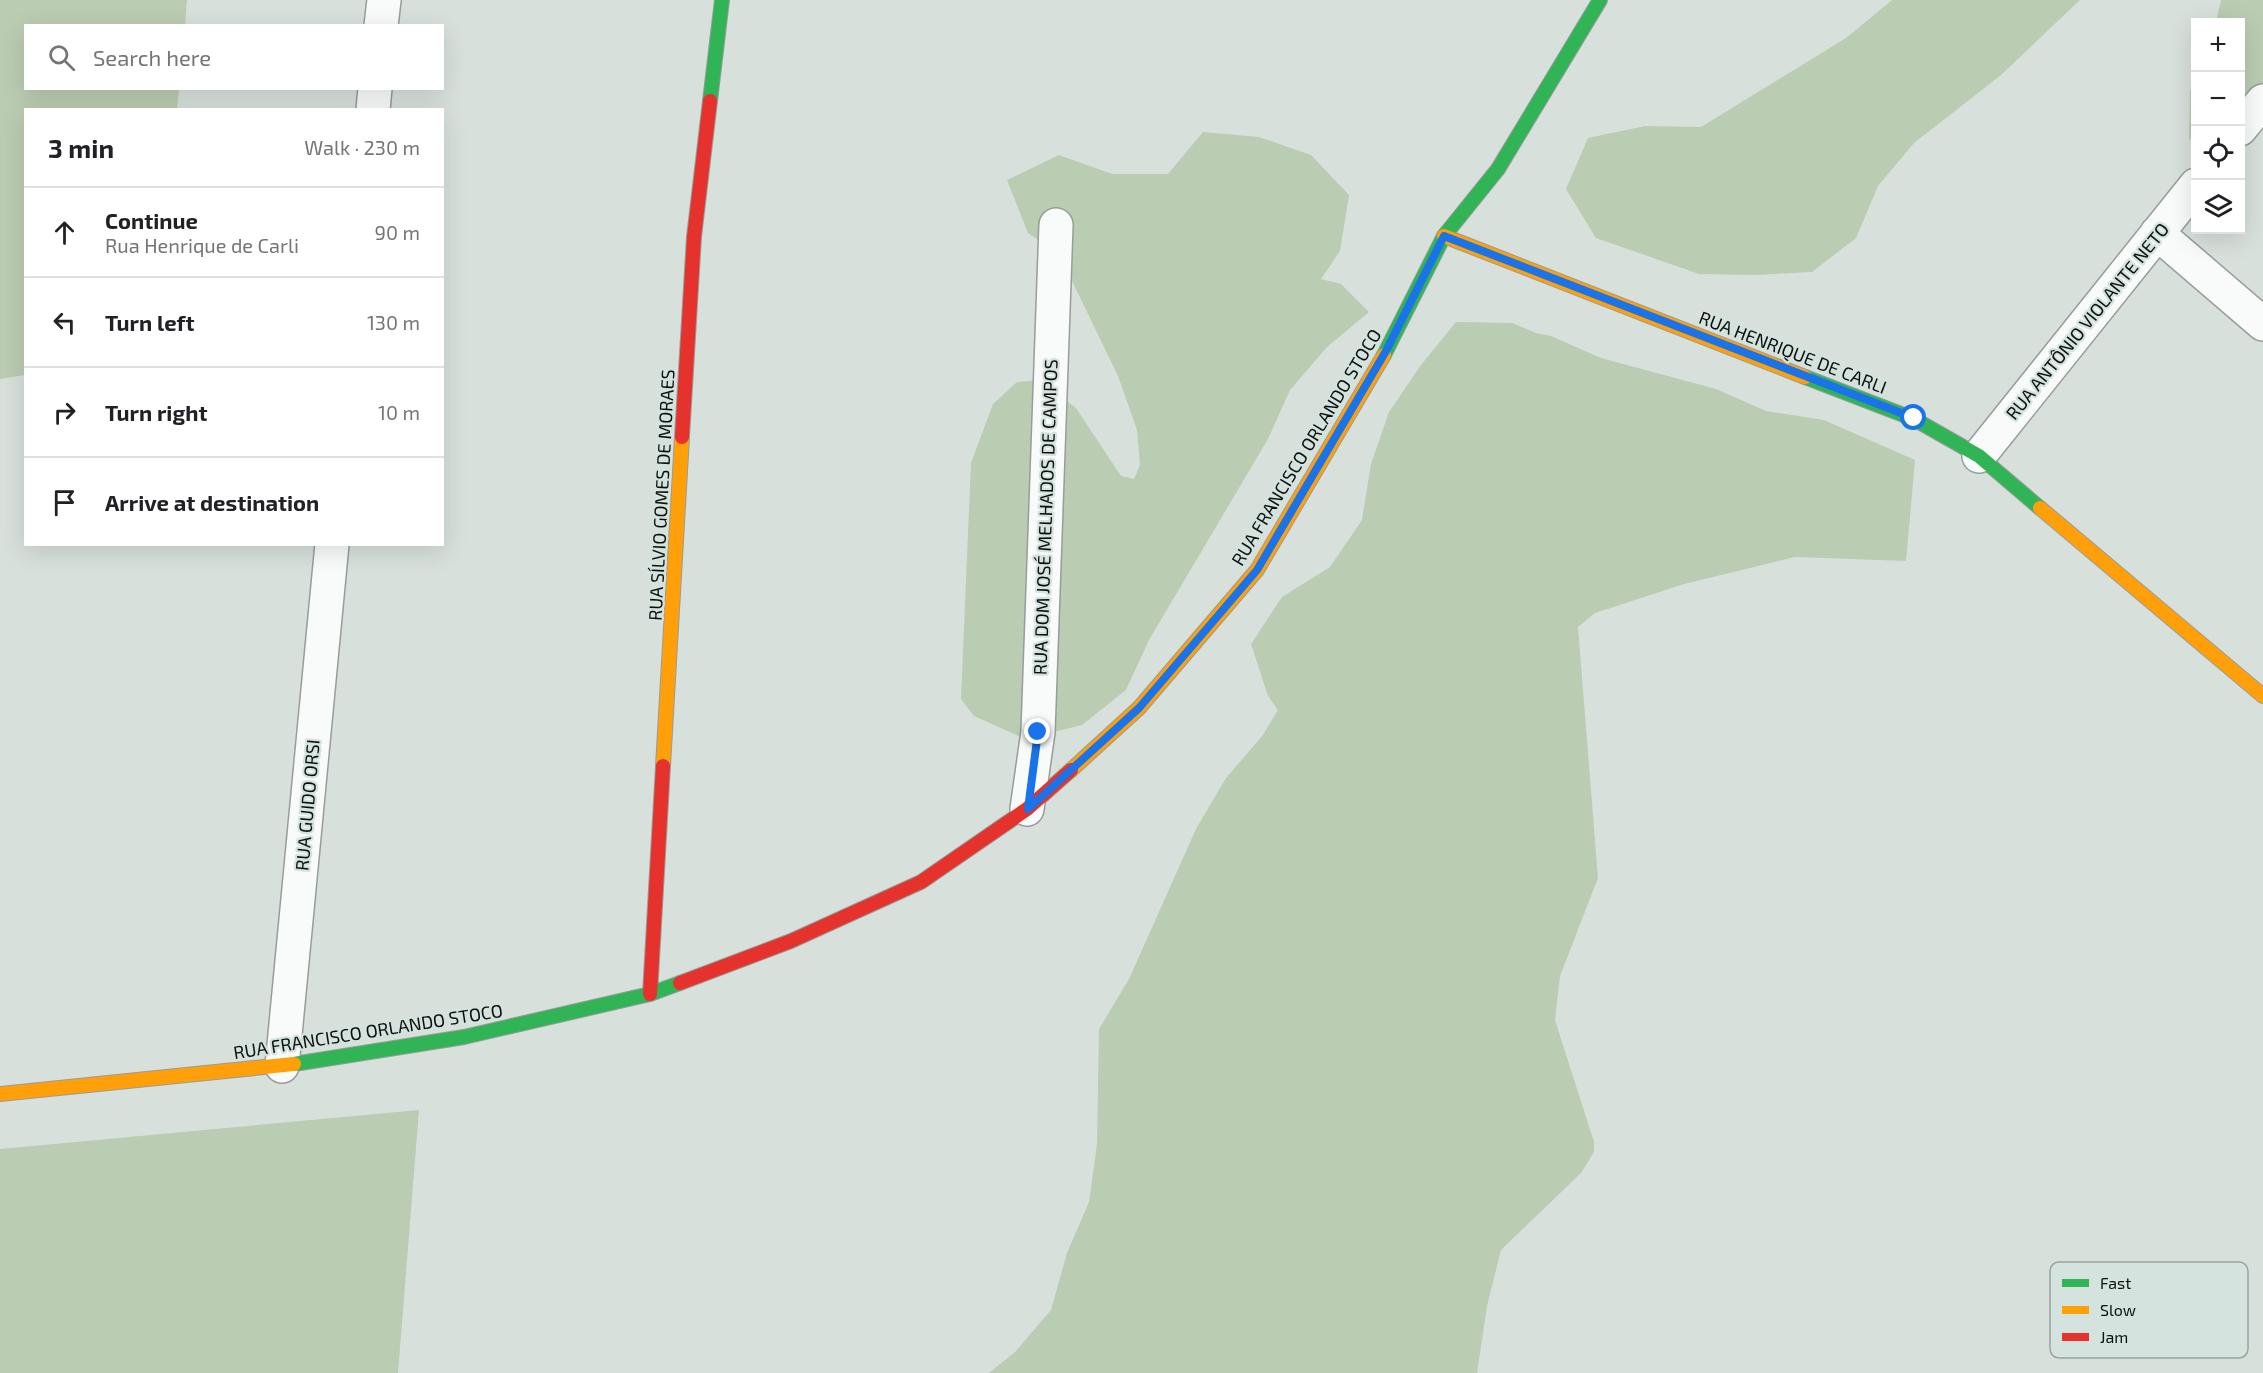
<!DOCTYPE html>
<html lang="en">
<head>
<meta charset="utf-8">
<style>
	body { margin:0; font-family:"Exo 2",sans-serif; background:#f6f6f6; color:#202124 }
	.controls { position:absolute; right:18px; top:18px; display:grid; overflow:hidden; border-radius:0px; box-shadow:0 6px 24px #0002 }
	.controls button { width:54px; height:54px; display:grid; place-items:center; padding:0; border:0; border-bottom:2px solid #e0e0e0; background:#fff; color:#202124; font:30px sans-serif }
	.stop { position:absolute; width:18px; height:18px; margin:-14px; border:4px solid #1a73e8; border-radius:50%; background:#fff }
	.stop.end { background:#1a73e8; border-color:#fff; box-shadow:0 2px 6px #0008 }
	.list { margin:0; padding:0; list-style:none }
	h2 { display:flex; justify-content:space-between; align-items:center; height:78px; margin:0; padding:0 24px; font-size:26px }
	h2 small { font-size:20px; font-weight:400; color:#757577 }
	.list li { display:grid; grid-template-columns:39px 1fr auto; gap:18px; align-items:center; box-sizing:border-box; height:90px; padding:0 24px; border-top:2px solid #e0e0e0 }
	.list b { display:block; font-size:22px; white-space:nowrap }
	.list p { margin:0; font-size:20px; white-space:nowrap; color:#757577 }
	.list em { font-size:20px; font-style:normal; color:#757577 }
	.icon { flex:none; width:33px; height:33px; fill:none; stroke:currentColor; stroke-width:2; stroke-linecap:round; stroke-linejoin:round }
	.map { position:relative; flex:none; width:2263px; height:1373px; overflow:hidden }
	.search { position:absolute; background:#fff; box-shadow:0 6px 24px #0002; left:24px; top:24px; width:420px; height:66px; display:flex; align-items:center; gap:15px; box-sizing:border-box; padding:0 21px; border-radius:0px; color:#757577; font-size:22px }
	.panel { position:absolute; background:#fff; box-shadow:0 6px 24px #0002; left:24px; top:108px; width:420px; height:438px; border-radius:0px }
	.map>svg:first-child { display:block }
</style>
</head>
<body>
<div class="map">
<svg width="2263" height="1373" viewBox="0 0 2263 1373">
	<rect width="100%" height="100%" fill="#d8e0dc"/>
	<path fill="#baccb1" d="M0,0H187L185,25L26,26V88L179,89L177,109L26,110L25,375L0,379Z
		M1892,0H2080L2001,75L1914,143L1878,186L1856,238L1812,272L1755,275L1699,274L1596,238L1566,189L1588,138L1645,126L1701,127L1846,38Z
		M2221,0H2263V109L2241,113L2240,22H2216Z
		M2195,78V136L2189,140L2190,91Z
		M1203,132L1259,137L1311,155L1349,195L1340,251L1321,279L1341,284L1369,312L1327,347L1290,390L1268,439L1149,640L1126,690L1082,725L1025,739L974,716L961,699L971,463L993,404L1017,382L1040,380L1076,408L1121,476L1134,479L1140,465L1137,430L1118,376L1059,254L1028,233L1007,180L1059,155L1112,174H1168Z
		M1456,322L1512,323L1536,333L1551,336L1601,358L1716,389L1766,411L1824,420L1915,460L1906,561L1795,557L1684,584L1595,613L1578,627L1598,878L1560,976L1555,1020L1594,1142V1152L1581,1173L1501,1250L1487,1306L1477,1373H989L1015,1352L1051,1310L1067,1253L1089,1202L1097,1144L1099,1029L1129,979L1196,829L1226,778L1263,735L1278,710L1268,696L1251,644L1282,597L1330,567L1362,520L1371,464L1389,412L1421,365Z
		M419,1110L398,1373H0V1149Z"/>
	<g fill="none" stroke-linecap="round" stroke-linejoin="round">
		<g stroke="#979d9a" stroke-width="36">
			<path id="street" d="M381,26L384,0
				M373,110L375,88
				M2240,129L2263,101
				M2157,233L2263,324
				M1979,456L2196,185
				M1027,809L1038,732L1056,225
				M282,1066L332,544"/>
		</g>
		<g stroke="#979d9a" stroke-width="16">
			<path id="fast" d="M710,101L722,0
				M1384,355L1444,236L1498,169L1600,0
				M1805,377L1914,419L1979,456L2040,508
				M294,1064L464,1037L650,994L680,983"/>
		</g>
		<g stroke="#979d9a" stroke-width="16">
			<path id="slow" d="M1444,236L1805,377
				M2040,508L2263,696
				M663,766L682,437
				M1071,770L1139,708L1257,570L1384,355
				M0,1094L294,1064"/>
		</g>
		<g stroke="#979d9a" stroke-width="16">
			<path id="jam" d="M682,437L694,237L710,101
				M680,983L791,941L921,882L1027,809L1071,770
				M650,994L663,766"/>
		</g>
		<use href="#street" stroke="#f9fafa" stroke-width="33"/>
		<use href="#fast" stroke="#30b455" stroke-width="14"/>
		<use href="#slow" stroke="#ff9f0a" stroke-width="14"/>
		<use href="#jam" stroke="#e5322d" stroke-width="14"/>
	</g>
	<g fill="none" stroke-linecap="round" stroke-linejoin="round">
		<path stroke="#1a73e8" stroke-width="8" d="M1038,732L1028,809L1139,708L1257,570L1386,351L1444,236L1914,418"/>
	</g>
	<g text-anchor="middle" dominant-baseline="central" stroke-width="4.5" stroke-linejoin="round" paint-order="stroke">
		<g font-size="18" fill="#0b100e" stroke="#d4e3dd">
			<text transform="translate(2087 321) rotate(-51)">RUA ANTÔNIO VIOLANTE NETO</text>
			<text transform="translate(1793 352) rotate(21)">RUA HENRIQUE DE CARLI</text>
			<text transform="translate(1306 447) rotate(-59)">RUA FRANCISCO ORLANDO STOCO</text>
			<text transform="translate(661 495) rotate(-87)">RUA SÍLVIO GOMES DE MORAES</text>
			<text transform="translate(1045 517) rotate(-88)">RUA DOM JOSÉ MELHADOS DE CAMPOS</text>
			<text transform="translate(307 805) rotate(-85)">RUA GUIDO ORSI</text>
			<text transform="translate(368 1031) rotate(-9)">RUA FRANCISCO ORLANDO STOCO</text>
		</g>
	</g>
	<rect x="2050" y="1262" width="198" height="96" rx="9" fill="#d4e3dd" stroke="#98a49f" stroke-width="1.5"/>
	<rect x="2062" y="1279" width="27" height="8" fill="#30b455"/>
	<rect x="2062" y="1306" width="27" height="8" fill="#ff9f0a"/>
	<rect x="2062" y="1333" width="27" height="8" fill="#e5322d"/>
	<g font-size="16" fill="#0b100e">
		<text x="2100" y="1289">Fast</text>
		<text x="2100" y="1316">Slow</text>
		<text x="2100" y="1343">Jam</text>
	</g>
</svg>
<div class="controls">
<button>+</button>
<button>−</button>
<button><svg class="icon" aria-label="locate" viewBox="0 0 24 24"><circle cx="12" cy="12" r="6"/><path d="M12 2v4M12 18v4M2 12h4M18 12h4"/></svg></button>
<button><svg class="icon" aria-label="layers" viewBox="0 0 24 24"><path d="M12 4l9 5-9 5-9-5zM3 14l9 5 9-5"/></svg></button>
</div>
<div class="stop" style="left:1914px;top:418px"></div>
<div class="stop end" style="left:1038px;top:732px"></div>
<div class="search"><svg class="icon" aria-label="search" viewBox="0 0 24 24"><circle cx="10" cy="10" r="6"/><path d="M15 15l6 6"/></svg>Search here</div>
<section class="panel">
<h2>3 min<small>Walk · 230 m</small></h2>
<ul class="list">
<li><svg class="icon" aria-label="ahead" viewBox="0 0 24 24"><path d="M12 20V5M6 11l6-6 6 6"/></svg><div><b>Continue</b><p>Rua Henrique de Carli</p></div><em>90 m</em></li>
<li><svg class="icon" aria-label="left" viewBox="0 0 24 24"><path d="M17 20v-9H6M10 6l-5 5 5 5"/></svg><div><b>Turn left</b></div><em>130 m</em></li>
<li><svg class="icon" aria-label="right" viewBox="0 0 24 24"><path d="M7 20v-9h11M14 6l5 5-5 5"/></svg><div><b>Turn right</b></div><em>10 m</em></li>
<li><svg class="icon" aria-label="arrive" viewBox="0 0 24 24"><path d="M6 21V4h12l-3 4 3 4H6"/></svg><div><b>Arrive at destination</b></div></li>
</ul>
</section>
</div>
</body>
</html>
